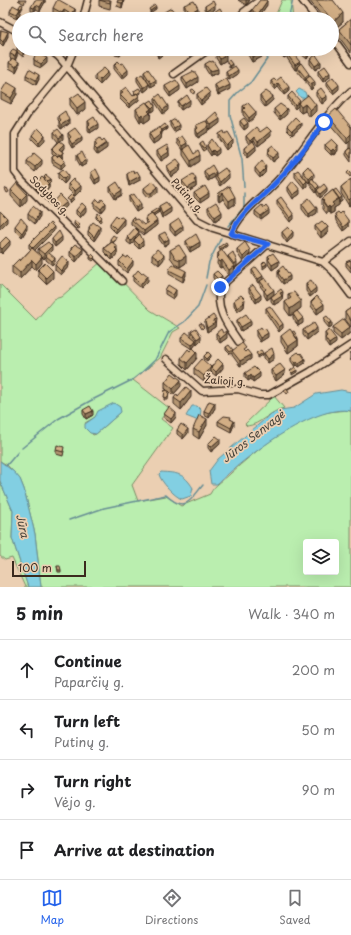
<!DOCTYPE html>
<html lang="en">
<head>
<meta charset="utf-8">
<style>
	body { margin:0; font-family:"Playpen Sans",sans-serif; background:#f6f6f6; color:#202124 }
	.controls { position:absolute; right:12px; bottom:12px; display:grid; overflow:hidden; border-radius:4px; box-shadow:0 4px 16px #0002 }
	.controls button { width:36px; height:36px; display:grid; place-items:center; padding:0; border:0; border-bottom:1px solid #e0e0e0; background:#fff; color:#202124; font:20px sans-serif }
	.scale { position:absolute; left:12px; bottom:10px; width:74px; box-sizing:border-box; padding-left:4px; border:2px solid #3b2a1e; border-top:0; font-size:11px; line-height:14px; white-space:nowrap; color:#3b2a1e; -webkit-text-stroke:3px #ebcfb2; paint-order:stroke }
	.stop { position:absolute; width:12px; height:12px; margin:-9px; border:3px solid #2563eb; border-radius:50%; background:#fff }
	.stop.end { background:#2563eb; border-color:#fff; box-shadow:0 1px 4px #0008 }
	.list { margin:0; padding:0; list-style:none }
	h2 { display:flex; justify-content:space-between; align-items:center; height:52px; margin:0; padding:0 16px; font-size:17px }
	h2 small { font-size:13px; font-weight:400; color:#757577 }
	.list li { display:grid; grid-template-columns:26px 1fr auto; gap:12px; align-items:center; box-sizing:border-box; height:60px; padding:0 16px; border-top:1px solid #e0e0e0 }
	.list b { display:block; font-size:15px; white-space:nowrap }
	.list p { margin:0; font-size:13px; white-space:nowrap; color:#757577 }
	.list em { font-size:13px; font-style:normal; color:#757577 }
	.icon { flex:none; width:22px; height:22px; fill:none; stroke:currentColor; stroke-width:2; stroke-linecap:round; stroke-linejoin:round }
	.map { position:relative; flex:none; width:351px; height:587px; overflow:hidden }
	.search { position:absolute; background:#fff; box-shadow:0 4px 16px #0002; left:12px; right:12px; top:12px; height:44px; display:flex; align-items:center; gap:10px; box-sizing:border-box; padding:0 14px; border-radius:22px; color:#757577; font-size:15px }
	.sheet { height:292px; background:#fff }
	nav { display:flex; justify-content:space-around; align-items:center; box-sizing:border-box; height:56px; border-top:1px solid #e0e0e0; background:#fff; font-size:11px; color:#757577 }
	nav a { display:grid; justify-items:center; gap:2px }
	nav .on { color:#2563eb }
	.map>svg:first-child { display:block }
</style>
</head>
<body>
<div class="map">
<svg width="351" height="587" viewBox="0 0 351 587">
	<rect width="100%" height="100%" fill="#ebcfb2"/>
	<filter id="ink" filterUnits="userSpaceOnUse"><feTurbulence type="fractalNoise" baseFrequency=".025" numOctaves="2"/><feDisplacementMap in="SourceGraphic" scale="8" xChannelSelector="R" yChannelSelector="G"/><feConvolveMatrix kernelMatrix="1 2 1 2 8 2 1 2 1" color-interpolation-filters="sRGB"/></filter>
	<g filter="url(#ink)">
		<path fill="#baeeaf" stroke="#7a8c66" fill-rule="evenodd" d="M282,0H291L293,19H274Z
			M102,261L150,310L180,328L173,332L160,358L133,380L169,408L161,419L173,428L132,485L138,501L166,496L181,506L210,494C215,484 223,481 231,473C255,451 285,428 315,415C321,413 344,409 351,411V587H41L35,534L24,489L20,479L7,465L0,461V284L36,320L54,299L61,297ZM121,412L96,434L93,435L85,423L95,417ZM306,542H336V572H306Z
			M274,396L284,408C270,411 260,425 247,426L245,424Z
			M0,481L13,511L12,538L28,587H25L12,558L5,560L0,556Z"/>
		<path fill="#82cfe2" stroke="#668d94" d="M299,89L305,92L307,98H301L296,92Z
			M341,390L351,392V411C314,403 243,459 217,484H211L209,471L218,459L271,414L280,410L294,408L316,394Z
			M114,403L120,407L121,412L96,434L90,433L85,428V424L95,417L98,411Z
			M192,406H197L201,410L200,418L196,420L186,416Z
			M0,461L14,472L20,479L24,489L35,534L41,587H28L12,538L13,511L0,481Z
			M161,472C177,473 184,473 193,488L191,496L182,499C175,497 160,481 159,474Z"/>
		<g fill="none" stroke-linecap="round" stroke-linejoin="round">
			<path stroke="#668d94" stroke-width="1.5" d="M288,19L293,0
				M244,187L242,159L230,115V101L238,92L251,82L274,49
				M228,226L244,207V193
				M206,278L209,262L221,238
				M22,448L58,419L90,401L132,380L141,373L155,360L169,332L184,322L198,307L206,285
				M6,466L18,452
				M69,520L104,508L166,495C186,514 191,499 203,485"/>
			<g stroke="#3b2a1e" stroke-width="9">
				<path id="minor" d="M302,0L317,19
					M83,19L88,0
					M238,19L244,12L260,0
					M0,22L19,32
					M332,37L351,63
					M49,49L59,57L197,220L213,228L323,262L333,271L351,295
					M74,49L67,66L29,112L15,134V172L22,181L122,281
					M174,74L209,49
					M231,234C241,210 263,197 279,179C304,150 323,116 351,91
					M323,262L351,241
					M239,342C227,325 215,309 220,287L268,244
					M166,359L202,391L238,389L259,395H269L310,372L351,345"/>
			</g>
			<use href="#minor" stroke="#ebcfb2" stroke-width="6"/>
		</g>
		<path fill="#b59672" stroke="#3b2a1e" d="M18,0H26L24,4Z
			M45,0V2L40,11L36,9L34,12L31,11V7Z
			M99,0H111L110,9L99,6Z
			M118,0H124L122,8L117,6Z
			M238,0H250L246,5Z
			M309,0H333L343,22L333,30L332,29V19H324Z
			M184,5L198,12L190,18L184,10Z
			M267,5L258,18L252,14V10Z
			M205,6L215,9L207,14L205,10Z
			M19,7H23L21,11L20,10V13L17,18L10,15V11L19,8Z
			M53,8L75,9V15L73,19H68L64,17L62,19H61L53,14Z
			M214,12L226,19H217L214,16Z
			M161,14L176,18L175,19H162L161,18Z
			M351,19V53L339,37V29Z
			M0,31L8,36L3,46L0,43Z
			M17,48L25,49L23,57L17,52V56L15,60L19,66L16,72L9,68V63L11,59L10,58V54L17,51Z
			M92,49H103L102,53L92,51Z
			M114,49H122L120,56L115,55V52H114Z
			M155,49H165V53L158,58Z
			M311,49V52L307,59L301,54V50Z
			M248,51L262,57L252,62L248,55Z
			M281,51L289,52L300,64L309,76L315,86L311,90L306,83V80L305,81L297,71V69L295,70L287,58V56L284,58L281,55Z
			M216,53L226,60L220,64L216,58Z
			M34,58L47,63L41,68L34,65Z
			M310,59L321,66L315,70L310,64Z
			M211,62L218,73L210,76L205,68V64Z
			M114,65L128,74L122,79L114,69Z
			M318,71L330,77L323,82L318,75Z
			M144,72L156,84L151,87L144,76Z
			M226,72L238,74L229,80L226,76Z
			M26,75L39,79L36,85L26,79Z
			M95,75L108,76L100,85L95,80Z
			M137,77L149,88L144,92L137,81Z
			M182,77L198,82L187,89L182,81Z
			M271,81H276L289,91L284,95L278,87L275,90L271,85Z
			M327,82L339,89L333,94L327,86Z
			M215,85L230,89L218,95L215,89Z
			M165,86L180,90L170,97L165,90Z
			M121,91L133,96L135,94L134,91L141,93L138,95L139,100L129,108L120,99Z
			M1,92L17,94L11,104L1,99Z
			M316,92L327,100L322,104L316,96Z
			M197,94L210,97L201,105L197,99Z
			M260,96L273,100L265,107L260,101Z
			M288,96L300,102L316,111L310,117L305,111L301,113L298,110V106L295,109L288,100Z
			M155,98L168,110L163,114L155,102Z
			M70,99L85,109L77,115L70,105Z
			M178,102L190,104L181,110L178,106Z
			M147,103L155,110L152,112L151,111L150,119L144,123L142,121L140,122L136,115V109L147,104Z
			M243,106L256,116L249,122L243,115Z
			M274,109L287,114L280,120L274,113Z
			M58,116L69,124L61,129L59,126V121L58,120Z
			M328,116L351,127V162L346,155V151L349,148V142L347,144L328,122Z
			M207,120L220,123L211,130L209,128V131L198,138L196,134V125L207,123Z
			M88,121L98,128L90,133L88,130Z
			M240,121L248,127L244,130L240,125Z
			M170,122L179,129L174,132L170,126Z
			M287,126L301,127L292,135L287,130Z
			M160,128L167,129L162,132L161,139L153,144L149,138V133Z
			M54,132L63,139L60,141L64,148L62,151L63,156L62,158L65,165L61,169L53,164L52,162V157L54,155L52,153V149L58,142L54,137Z
			M260,132L271,136L258,146L254,141L253,142L256,150L248,157L244,152V148L249,144L246,140V136Z
			M68,133L82,141L72,148L69,143V139L68,137Z
			M219,134L233,144L227,150L219,138Z
			M32,135L45,140L39,146L32,139Z
			M177,139L187,146L200,161L191,167L183,155V149L182,150L177,143Z
			M95,142L107,148L97,155L94,151Z
			M200,143L206,149L203,151L200,145Z
			M207,145L219,153L215,156L213,154L211,156L207,150Z
			M325,145L338,150L335,155L333,154L331,155L325,149Z
			M269,148L279,157L273,162L268,156Z
			M157,151L169,153V156L161,161L157,155Z
			M77,155L86,164L81,167L77,160Z
			M27,161L42,164L35,172L27,165Z
			M167,166L181,168L180,169V171L171,177L167,170Z
			M255,168L266,170L265,171V173L260,178L255,172Z
			M204,171L216,174L229,178L220,186L215,179V177L208,181L204,175Z
			M303,171L314,178L313,179L319,188L327,192L320,198L317,194V192L316,193L310,185V182L309,183L303,176Z
			M91,172L100,181L95,184L91,177Z
			M295,172L307,186L304,188L295,177Z
			M58,173L68,179L64,184L58,178Z
			M127,174L140,180L129,186L127,178Z
			M44,178L51,181L49,183V188L43,195L36,188V183Z
			M351,179L349,206L341,193V187Z
			M182,181L196,183V187L188,192L182,186Z
			M68,184L81,190L75,196L68,189Z
			M229,186L235,204L229,208L223,199L219,202L218,200V194Z
			M110,187L122,195L115,199L110,191Z
			M288,187L300,194L293,199L288,191Z
			M144,188L158,192L151,197H148L144,192Z
			M11,190L27,200L21,207L11,196Z
			M333,190L342,201L339,203V205L334,208V212L330,214L329,212L327,214L323,209V206L322,205V199Z
			M194,193L209,197L200,203L194,197Z
			M129,197L141,209L136,212L129,201Z
			M277,200L294,219L290,222L277,205Z
			M54,202L67,206L60,213L54,206Z
			M94,203L106,207L101,213L94,207Z
			M302,204L317,213L309,218L302,209Z
			M159,206L171,212L162,218L159,211Z
			M208,207L222,216L215,221L208,211Z
			M264,208L269,214L261,220L255,215V211Z
			M76,210L86,211L80,218L76,214Z
			M159,212L154,215L157,225L144,235L131,224V219L135,220L144,225L146,224L145,219Z
			M28,214L40,216L35,224L28,218Z
			M335,214H340L348,220V227L343,231L336,221Z
			M96,216L102,219L100,222L96,218Z
			M74,223L80,228L78,229L74,225Z
			M110,223L124,224L116,233L110,227Z
			M170,225L183,230L175,236L170,230Z
			M15,226L27,229L22,237L15,230Z
			M315,226L328,232L321,238L315,230Z
			M89,227L100,232L94,241L88,235V231L89,230Z
			M54,231L35,250L42,263L36,270L32,266L20,279L12,273V266L20,261L31,249L29,248V244Z
			M282,232L293,236L287,243L282,236Z
			M139,235L143,245L139,249L134,244V242L131,245L127,242V237Z
			M159,235L169,243L164,246L159,239Z
			M52,239L62,241L55,247L52,243Z
			M110,239L116,240L113,243L117,250V254L112,260L104,252V248L111,242L110,241Z
			M186,241L200,246L190,252L186,245Z
			M0,243L10,245L2,254L0,252Z
			M71,248L83,253L76,262L70,256V252L71,250Z
			M38,249L52,250L49,253L55,262L52,265L46,260V256L44,259L38,253Z
			M237,249L250,254L243,262L237,253Z
			M170,250L186,263L180,267L175,264L170,257Z
			M218,253L228,258V256L237,266L234,268V272L229,276L222,267L220,268L217,264Z
			M152,255L164,259L159,265L152,259Z
			M268,256L279,265L272,270L268,264Z
			M90,257L95,259L93,261L90,259Z
			M351,260V272L346,266V262Z
			M119,261L133,265L127,273L119,266Z
			M55,265L69,266L61,275L55,270Z
			M38,270L53,278L46,284L38,276Z
			M169,270L186,275L183,282L169,274Z
			M252,270L263,279L274,294L267,300L264,295V291L260,286V282L258,283L252,274Z
			M278,270L290,280L283,284L278,277Z
			M213,274L222,280L218,284L213,278Z
			M133,276L148,281L141,288L133,281Z
			M306,283L316,292L310,297L306,291Z
			M249,288L261,299L256,303L249,292Z
			M165,290L176,295L173,299L165,294Z
			M288,294L301,308L290,316L285,309V302L288,301Z
			M283,296L282,297V300L274,305L271,301V297Z
			M234,300L245,303L244,304V307L237,312L234,305Z
			M311,302L324,309L317,314L311,306Z
			M266,308L283,328L279,332L266,313Z
			M351,308V327L345,319V312Z
			M293,314L303,323L298,326L293,318Z
			M324,318L332,326L329,328L324,322Z
			M237,320L251,325L241,331L237,325Z
			M205,321L216,323L215,324V327L207,332L205,325Z
			M333,327L350,333L341,340L333,333Z
			M303,330L317,332L307,340L303,335Z
			M191,331L201,340L197,344L196,343V344L193,348L197,358L187,370L181,364V358L190,351L192,349L181,342V338L191,336Z
			M256,331L268,337L260,342L256,336Z
			M216,333H223L227,338L220,343L216,337Z
			M325,333L336,343L329,348L325,342Z
			M281,336L298,340V346L288,353L281,342Z
			M226,347L233,350L246,352L251,359L240,366L232,355V353L230,354L226,350Z
			M351,352V361L350,359V353Z
			M264,353L274,359L268,363L264,358Z
			M300,354L305,363L299,367L297,365L295,367L291,361V357Z
			M204,356L211,357L207,361L204,359Z
			M211,367L223,368L216,376L211,372V373L204,382L194,374V368Z
			M271,370L285,374L276,381L271,374Z
			M245,373L260,377L253,382L251,379L248,381L245,377Z
			M165,382L181,386L173,395L169,391L168,400H164L165,390L168,391L165,388Z
			M178,396L191,397L181,410L174,404V398Z
			M215,408L209,418L204,415V411Z
			M83,410L93,415L86,419L83,414Z
			M164,414L176,417L171,423L164,418Z
			M231,419L234,425L231,432L218,425V421Z
			M207,425L199,439L193,435V429Z
			M177,430L188,433L183,439L177,434Z
			M208,444H220L211,452L208,448Z
			M56,450L64,451L63,456L56,454Z
			M57,566L61,570V572H58Z"/>
		<path fill="#937a5d" stroke="#3b2a1e" d="M44,0H45V2L40,11V7Z
			M123,0H124L122,8V3Z
			M246,0H250L246,5Z
			M267,1V5L258,18V14Z
			M36,5V9L34,12V8Z
			M215,5V9L207,14V10Z
			M156,7V9L150,13V11Z
			M198,8V12L190,18V13Z
			M20,9V13L17,18V14Z
			M75,9V15L73,19H72V15Z
			M64,10V17L62,19V13Z
			M343,13V22L333,30V22Z
			M176,14V18L175,19H168Z
			M8,32V36L3,46V42Z
			M24,49H25L23,57V53Z
			M121,49H122L120,56V52Z
			M165,49V53L158,58V53Z
			M289,49V54H287V56L284,58V54Z
			M311,49V52L307,59V54Z
			M17,51V56L15,61V56Z
			M262,53V57L252,62V57Z
			M226,55V60L220,64V59Z
			M47,58V63L41,68V64Z
			M19,62V66L16,72V67Z
			M300,62V66L297,67V69L295,70V65Z
			M321,62V66L315,70V66Z
			M232,64V67L229,68V66Z
			M218,69V73L210,76V71Z
			M128,70V74L122,79V75Z
			M238,70V74L229,80V76Z
			M108,72V76L100,85V80Z
			M330,73V77L323,82V78Z
			M309,74V78L306,79V80L305,81V77Z
			M39,75V79L36,85V80Z
			M198,77V82L187,89V84Z
			M156,80V84L151,87V83Z
			M315,82V86L311,90V85Z
			M278,83V87L275,90V86Z
			M149,84V88L144,92V88Z
			M230,85V89L218,95V91Z
			M339,85V89L333,94V90Z
			M180,86V90L170,97V93Z
			M289,87V91L284,95V91Z
			M17,88V94L11,104V98Z
			M141,91V93L136,97V94Z
			M210,93V97L201,105V101Z
			M139,96V100L129,108V104Z
			M273,96V100L265,107V103Z
			M327,96V100L322,104V99Z
			M190,100V104L181,110V106Z
			M300,101V105L298,103V106L295,109V105Z
			M85,102V109L77,115V108Z
			M305,104V111L301,113V107Z
			M155,105V110L152,112V108Z
			M316,105V111L310,117V110Z
			M168,106V110L163,114V110Z
			M151,109L150,119L144,123V117L148,111Z
			M287,109V114L280,120V116Z
			M256,112V116L249,122V118Z
			M142,114V121L140,122V116Z
			M220,119V123L211,130V125Z
			M69,120V124L61,129V125Z
			M248,123V127L244,130V126Z
			M301,123V127L292,135V131Z
			M98,124V128L90,133V129Z
			M179,125V129L174,132V128Z
			M209,126V131L198,138V134Z
			M167,127V129L162,132L161,139L153,144V140L160,133L162,130Z
			M271,131V136L258,146V142Z
			M351,134V140L347,144V138Z
			M45,135V140L39,146V142Z
			M63,135V139L59,142V138Z
			M82,137V141L72,148V144Z
			M254,137V141L250,145V141Z
			M233,140V144L227,150V146Z
			M107,143V148L97,155V150Z
			M187,143V147L182,150V146Z
			M64,144V148L59,153V149Z
			M338,145V150L335,155V151Z
			M256,146V150L248,157V153Z
			M169,149V156L161,161V157Z
			M219,149V153L215,156V152Z
			M333,149V154L331,155V151Z
			M213,150V154L211,156V152Z
			M63,152V156L61,159V155Z
			M279,153V157L273,162V158Z
			M200,155V161L191,167V161Z
			M42,160V164L35,172V167Z
			M86,160V164L81,167V163Z
			M65,161V165L61,169V165Z
			M181,164L180,171L171,177V173Z
			M266,166L265,173L260,178V174L264,167Z
			M216,172V176L215,175V177L208,181V177Z
			M229,174V178L220,186V182Z
			M314,174V178L310,182V181V182L309,183V179Z
			M68,175V179L64,184V179Z
			M140,176V180L129,186V182Z
			M100,177V181L95,184V180Z
			M196,179V187L188,192V188L194,180Z
			M307,181V186L304,188V184Z
			M49,184V188L43,195V190Z
			M81,186V190L75,196V191Z
			M319,186V190H317V192L316,193V189Z
			M158,187V192L151,197V193Z
			M327,188V192L320,198V194Z
			M122,190V195L115,199V195Z
			M300,190V194L293,199V195Z
			M209,193V197L200,203V199Z
			M223,193V199L219,202V196Z
			M27,194V200L21,207V200Z
			M74,196V199L70,203V201Z
			M235,197V204L229,208V201Z
			M342,197V201L339,203V199Z
			M339,198V205L334,208V212L330,214V208L332,203Z
			M351,198V205L349,206V200Z
			M67,202V206L60,213V208Z
			M106,203V207L101,213V209Z
			M141,204V209L136,212V208Z
			M329,206V212L327,214V208Z
			M86,207V211L80,218V214Z
			M171,208V212L162,218V214Z
			M317,208V213L309,218V214Z
			M159,210V212L152,217V215Z
			M269,210V214L261,220V216Z
			M40,212V216L35,224V220Z
			M222,212V216L215,221V217Z
			M294,215V219L290,222V218Z
			M7,218V222L0,229V225Z
			M124,219V224L116,233V229Z
			M157,221V225L144,235V231Z
			M348,223V227L343,231V227Z
			M27,225V229L22,237V233Z
			M183,226V230L175,236V232Z
			M54,227V231L33,252V248Z
			M100,227V232L94,241V237Z
			M328,227V232L321,238V233Z
			M139,232V236L134,240V242L131,245V241Z
			M293,232V236L287,243V239Z
			M62,237V241L55,247V243Z
			M116,237V240L112,243V241Z
			M169,239V243L164,246V242Z
			M10,241V245L2,254V249Z
			M143,241V245L139,249V245Z
			M200,242V246L190,252V248Z
			M227,244V246L220,251V249Z
			M52,246V250L44,259V254Z
			M117,246V254L112,260V255L115,248Z
			M83,249V253L76,262V257Z
			M250,250V254L243,262V257Z
			M164,255V259L159,265V260Z
			M186,256V263L180,267V260Z
			M42,257V263L36,270V264Z
			M55,258V262L52,265V261Z
			M32,260V266L20,279V273Z
			M222,260V267L220,268V262Z
			M133,261V265L127,273V269Z
			M279,261V265L272,270V265Z
			M69,262V266L61,275V271Z
			M237,262V266L234,268V264Z
			M267,264V266L263,269V266Z
			M234,266V272L229,276V270Z
			M53,271V278L46,284V278Z
			M186,271V275L183,282V277Z
			M148,276V281L141,288V284Z
			M222,276V280L218,284V279Z
			M263,276V280L258,283V279Z
			M290,276V280L283,284V280Z
			M316,288V292L310,297V293Z
			M176,290V295L173,299V295Z
			M274,290V294L267,300V295Z
			M283,292L282,300L274,305V301L280,293Z
			M261,295V299L256,303V299Z
			M245,299L244,307L237,312V308L242,301Z
			M301,301V308L290,316V309Z
			M324,304V309L317,314V309Z
			M303,318V323L298,326V322Z
			M216,319L215,327L207,332V328L213,320Z
			M251,321V325L241,331V327Z
			M332,322V326L329,328V324Z
			M283,324V328L279,332V327Z
			M350,327V333L341,340V334Z
			M317,328V332L307,340V335Z
			M227,333V338L220,343V339Z
			M268,333V337L260,342V338Z
			M201,336V340L197,344V339Z
			M298,338V346L288,353V347Z
			M336,339V343L329,348V344Z
			M196,340V344L192,349V345Z
			M197,352V358L187,370V363Z
			M263,353V355L258,358V356Z
			M274,354V359L268,363V359Z
			M211,355V357L207,361V359Z
			M251,355V359L240,366V361Z
			M305,359V363L299,367V363Z
			M297,361V365L295,367V363Z
			M223,364V368L216,376V372Z
			M211,367V373L204,382V376Z
			M285,370V374L276,381V376Z
			M297,370V372L292,375V373Z
			M260,373V377L253,382V378Z
			M251,375V379L248,381V377Z
			M181,380V386L173,395V389Z
			M191,391V397L181,410V403Z
			M215,403V408L209,418V413Z
			M93,411V415L86,419V414Z
			M176,413V417L171,423V419Z
			M207,419V425L199,439V432Z
			M234,421V425L231,432V428Z
			M188,429V433L183,439V435Z
			M220,439V444L211,452V447Z"/>
		<path fill="#d2ae85" stroke="#3b2a1e" d="M35,0H44L40,7L36,5L34,8L31,7Z
			M57,0H59L75,9L72,15L64,10L62,13L53,8Z
			M99,0H110V3Z
			M118,0H123L122,3L117,2Z
			M260,0H266L267,1L258,14L252,10Z
			M316,0H333L343,13L333,22L332,19H331Z
			M194,1L198,8L190,13L184,5Z
			M213,1L215,5L207,10L205,6Z
			M21,4L23,5L21,9L19,7Z
			M13,5L20,9L17,14L10,11Z
			M155,5L156,7L150,11L149,9Z
			M171,8L176,14L168,19L167,16L164,18L161,14Z
			M220,8L226,19H220L214,12Z
			M37,15L41,17L39,19H31L33,16L36,17Z
			M151,16L152,19H146Z
			M351,19V45L339,29Z
			M1,30L8,32L3,42L0,39Z
			M19,44V49H24L23,53L17,48Z
			M13,49L17,51L15,56L10,54Z
			M115,49H121L120,52L115,51Z
			M156,49H165L158,53Z
			M222,49L226,55L220,59L216,53Z
			M250,49H259L262,53L252,57L248,51Z
			M283,49H289L284,54L281,51Z
			M301,49H311L307,54L301,50Z
			M291,51L300,62L295,65L287,54Z
			M36,53L47,58L41,64L34,60V58Z
			M316,55L321,62L315,66L310,59Z
			M12,58L19,62L16,67L9,63Z
			M229,60L232,64L229,66L226,61Z
			M118,61L121,64L123,63L128,70L122,75L114,65Z
			M210,61L211,62L213,61L218,69L210,71L205,64Z
			M301,63L309,74L305,77L297,67Z
			M235,66L238,70L229,76L226,72Z
			M325,66L330,73L323,78L318,71Z
			M104,68L108,72L100,80L95,75Z
			M29,69L39,75L36,80L26,75Z
			M148,69L156,80L151,83L144,72Z
			M194,71L198,77L187,84L182,77Z
			M142,74L149,84L144,88L137,77Z
			M310,76L315,82L311,85L306,79Z
			M281,77L289,87L284,91L278,83L275,86L271,81L274,79L276,81Z
			M333,77L339,85L333,90L327,82Z
			M226,78L230,85L218,91L215,85Z
			M176,80L180,86L170,93L165,86Z
			M7,82L17,88L11,98L1,92Z
			M126,87L133,96L137,93L139,96L129,104L120,95L123,93L121,91Z
			M139,88L141,91L137,94V93L135,94L134,91Z
			M206,88L210,93L201,101L197,94Z
			M321,88L327,96L322,99L316,92Z
			M193,89L196,92L193,94L191,90Z
			M266,91L273,96L265,103L260,96Z
			M292,92L300,101L295,105L288,96Z
			M79,93L85,102L77,108L70,99Z
			M160,94L168,106L163,110L155,98Z
			M187,95L190,100L181,106L178,102Z
			M308,95L316,105L310,110L305,104L301,107L298,103Z
			M152,100L155,105L152,108L147,103Z
			M146,102L151,109L148,111L150,113L144,117L142,114L140,116L136,109Z
			M248,103L256,112L249,118L243,110L245,108L243,106Z
			M280,104L287,109L280,116L274,109Z
			M336,109L351,127V134L347,138L328,116Z
			M65,111L69,120L61,125L59,122L61,120L58,116Z
			M216,112L220,119L211,125L207,120Z
			M94,117L98,124L90,129L88,126L90,124L88,121Z
			M295,117L301,123L292,131L287,126Z
			M244,118L248,123L244,126L240,121Z
			M175,119L179,125L174,128L170,122Z
			M206,121L209,126L198,134L196,130L198,128L196,125Z
			M165,124L167,127L162,130L160,128Z
			M159,127L162,132L160,133L161,134L153,140L149,133Z
			M256,127L260,132L267,127L271,131L258,142L254,137L250,141L246,136Z
			M38,128L45,135L39,142L32,135Z
			M75,128L82,137L72,144L69,139L71,137L68,133Z
			M58,129L63,135L59,138L54,132Z
			M224,131L225,134L228,132L233,140L227,146L219,134Z
			M182,136L187,143L182,146L177,139Z
			M100,138L102,141L104,139L107,143L97,150L94,147L97,145L95,142Z
			M212,139L219,149L215,152L213,150L211,152L207,145Z
			M332,139L338,145L335,151L333,149L331,151L325,145Z
			M60,141L64,144L59,149L63,152L61,155L56,153L52,149Z
			M203,141L206,147L203,148L200,143Z
			M253,141L256,146L248,153L244,148Z
			M167,145L169,149L167,150L169,152L161,157L157,151Z
			M189,145L194,154L198,151L200,155L191,161L183,149Z
			M273,145L279,153L273,158L268,152L270,150L269,148Z
			M350,148L351,149V158L346,151Z
			M82,152L86,160L81,163L77,155Z
			M34,153L42,160L35,167L27,161Z
			M55,155L57,157L59,155L65,161L61,165L53,160L52,157Z
			M177,159L181,164L179,165L180,167L171,173L167,166Z
			M262,160L266,166L264,167L265,169L260,174L255,168Z
			M212,165L216,172L208,177L204,171Z
			M308,166L314,174L309,179L303,171Z
			M225,168L229,174L220,182L215,175Z
			M63,169L68,175L64,179L58,173Z
			M96,169L100,177L95,180L91,172Z
			M133,170L134,173L137,171L140,176L129,182L127,174Z
			M298,170L307,181L304,184L295,172Z
			M349,171L351,173V176L350,177L347,173Z
			M193,174L196,179L194,180L196,183L188,188L182,181Z
			M46,175L51,179L48,181L44,177Z
			M42,177L49,184L43,190L36,183Z
			M312,178L319,186L316,189L310,181Z
			M73,179L81,186L75,191L68,184Z
			M351,179V192H350L351,193V198L349,200L341,187Z
			M153,181L158,187L151,193H148L144,188Z
			M293,181L300,190L293,195L288,187Z
			M117,182L122,190L115,195L110,187Z
			M17,183L27,194L21,200L11,190Z
			M324,184L327,188L320,194L317,190Z
			M205,186L209,193L200,199L194,193Z
			M229,186L235,197L229,201L223,193L219,196L218,194Z
			M7,188L9,192L7,193L5,189Z
			M336,189L342,197L339,199L333,191Z
			M333,190L339,198L332,203L334,205L330,208L329,206L327,208L323,202L324,201L322,199Z
			M72,194L74,196L70,201L67,199Z
			M134,194L141,204L136,208L129,197Z
			M60,195L67,202L60,208L54,202Z
			M281,197L294,215L290,218L277,200Z
			M309,198L317,208L309,214L302,204Z
			M97,199L100,202L102,199L106,203L101,209L94,203Z
			M166,202L171,208L162,214L159,206Z
			M216,202L222,212L215,217L208,207Z
			M82,203L86,207L80,214L76,210Z
			M262,205L264,208L266,206L269,210L261,216L255,211Z
			M33,206L40,212L35,220L28,214Z
			M158,208L159,210L153,214L152,213H150Z
			M0,211L7,218L0,225Z
			M338,212L340,214L342,212L348,220V223L343,227L336,217L335,214Z
			M98,213L102,217L100,220L96,216Z
			M152,213L157,221L144,231L131,219L133,217L135,220L137,219L144,225L148,222L145,219L147,216Z
			M116,215L119,218L120,216L124,219L116,229L110,223Z
			M21,218L27,225L22,233L15,226Z
			M179,219L183,226L175,232L170,225Z
			M75,221L80,225L78,227L74,223Z
			M322,221L328,227L321,233L315,226Z
			M93,222L100,227L94,237L88,231L90,228L89,227Z
			M50,223L54,227L33,248L29,244Z
			M288,227L293,232L287,239L282,232Z
			M135,228L139,232L131,241L127,237Z
			M59,231L62,237L55,243L52,239Z
			M165,232L169,239L164,242L159,235Z
			M140,234L143,241L139,245L134,240Z
			M196,234L200,242L190,248L186,241Z
			M113,235L116,237L112,241L110,239Z
			M6,237L10,241L2,249L0,247V243Z
			M48,242L52,246L44,254L38,249Z
			M112,242L117,246L115,248L117,250L112,255L104,248Z
			M226,242L227,244L220,249L219,247Z
			M245,242L250,250L243,257L237,249Z
			M75,244L83,249L76,257L70,252L73,249L71,248Z
			M179,245L186,256L180,260L175,258L170,250Z
			M32,248L42,257L36,264L32,260L20,273L12,266L19,259L20,261Z
			M157,249L164,255L159,260L152,255Z
			M222,250L234,266L229,270L222,260L220,262L217,258L219,256L218,253Z
			M233,252L237,262L234,264L228,256Z
			M49,253L55,258L52,261L46,256Z
			M273,253L279,261L272,265L268,259L270,258L268,256Z
			M92,254L95,257L93,259L90,257Z
			M62,256L69,262L61,271L55,265Z
			M124,256L127,258L128,256L133,261L127,269L119,261Z
			M351,260V268L346,262Z
			M265,261L267,264L263,266L262,264Z
			M45,263L53,271L46,278L38,270Z
			M172,264L186,271L183,277L169,270Z
			M283,266L290,276L283,280L278,273L280,271L278,270Z
			M256,267L263,276L258,279L252,270Z
			M138,270L142,274L143,272L148,276L141,284L133,276Z
			M217,271L222,276L218,279L213,274Z
			M265,278L274,290L267,295L264,291L266,289L260,281Z
			M311,280L316,288L310,293L306,286L308,285L306,283Z
			M168,285L176,290L173,295L165,290Z
			M253,285L261,295L256,299L249,288Z
			M281,289L283,292L280,293L282,296L274,301L271,297Z
			M294,292L301,301L290,309L285,302L291,298L288,294Z
			M241,295L245,299L242,301L244,303L237,308L234,300Z
			M317,296L324,304L317,309L311,302Z
			M270,306L283,324L279,327L266,308Z
			M351,308V321L345,312Z
			M297,311L303,318L298,322L293,314Z
			M246,314L251,321L241,327L237,320Z
			M213,315L216,319L213,320L215,323L207,328L205,321Z
			M327,316L332,322L329,324L324,318Z
			M344,319L350,327L341,334L333,327Z
			M201,323L204,327L202,329L199,324Z
			M314,323L317,328L307,335L303,330Z
			M261,327L263,330L265,328L268,333L260,338L256,331Z
			M196,328L201,336L197,339L191,331Z
			M221,329L223,333L226,331L227,333L220,339L216,333Z
			M290,329L298,340L288,347L281,336Z
			M329,330L336,339L329,344L325,338L327,336L325,333Z
			M294,331L298,338L297,339L292,332Z
			M186,332L196,340L192,345L181,338Z
			M242,343L246,348L243,350L245,352L247,350L251,355L240,361L232,351Z
			M229,345L233,350L230,352L226,347Z
			M193,348L197,352L187,363L181,358L188,349L190,351Z
			M272,348L274,354L268,359L264,353Z
			M261,350L263,353L258,356L256,353Z
			M208,352L211,355L207,359L204,356Z
			M298,352L300,354L301,353L305,359L299,363L297,361L295,363L291,357Z
			M202,359L211,367L204,376L194,368Z
			M218,359L223,364L216,372L211,367Z
			M280,364L285,370L276,376L271,370Z
			M254,367L260,373L253,378L251,375L248,377L245,373Z
			M295,367L297,370L292,373L290,371Z
			M172,373L181,380L173,389L165,382Z
			M186,387L191,391L181,403L174,398L177,394L178,396Z
			M287,388L289,392L287,394L284,390Z
			M165,390L169,391L168,398L164,397Z
			M209,401L215,403L209,413L204,411Z
			M90,406L93,411L86,414L83,410Z
			M169,407L176,413L171,419L164,414Z
			M199,415L207,419L199,432L193,429Z
			M224,416L231,417L230,419L234,421L231,428L218,421Z
			M181,424L188,429L183,435L177,430Z
			M216,436L220,439L211,447L208,444Z
			M57,445L64,447L63,452L56,450Z
			M57,566H60L61,570H58Z"/>
	</g>
	<g fill="none" stroke-linecap="round" stroke-linejoin="round" filter="url(#ink)">
		<path stroke="#2563eb" stroke-width="5" d="M220,287L268,244L231,234C241,211 262,198 278,180C295,162 310,142 324,122"/>
	</g>
	<g text-anchor="middle" dominant-baseline="central" stroke-width="3.5" stroke-linejoin="round" paint-order="stroke">
		<g font-size="10" fill="#3b2a1e" stroke="#ebcfb2">
			<text transform="translate(50 195) rotate(45)">Sodybos g.</text>
			<text transform="translate(188 195) rotate(48)">Putinų g.</text>
			<text transform="translate(225 380) rotate(4)">Žalioji g.</text>
		</g>
		<g font-size="11" font-style="italic" fill="#46433b" stroke="#ebcfb2">
			<text transform="translate(253 436) rotate(-38)">Jūros Senvagė</text>
			<text transform="translate(23 526) rotate(77)">Jūra</text>
		</g>
	</g>
</svg>
<div class="controls">
<button><svg class="icon" aria-label="layers" viewBox="0 0 24 24"><path d="M12 4l9 5-9 5-9-5zM3 14l9 5 9-5"/></svg></button>
</div>
<div class="scale">100 m</div>
<div class="stop" style="left:324px;top:122px"></div>
<div class="stop end" style="left:220px;top:287px"></div>
<div class="search"><svg class="icon" aria-label="search" viewBox="0 0 24 24"><circle cx="10" cy="10" r="6"/><path d="M15 15l6 6"/></svg>Search here</div>
</div>
<section class="sheet">
<h2>5 min<small>Walk · 340 m</small></h2>
<ul class="list">
<li><svg class="icon" aria-label="ahead" viewBox="0 0 24 24"><path d="M12 20V5M6 11l6-6 6 6"/></svg><div><b>Continue</b><p>Paparčių g.</p></div><em>200 m</em></li>
<li><svg class="icon" aria-label="left" viewBox="0 0 24 24"><path d="M17 20v-9H6M10 6l-5 5 5 5"/></svg><div><b>Turn left</b><p>Putinų g.</p></div><em>50 m</em></li>
<li><svg class="icon" aria-label="right" viewBox="0 0 24 24"><path d="M7 20v-9h11M14 6l5 5-5 5"/></svg><div><b>Turn right</b><p>Vėjo g.</p></div><em>90 m</em></li>
<li><svg class="icon" aria-label="arrive" viewBox="0 0 24 24"><path d="M6 21V4h12l-3 4 3 4H6"/></svg><div><b>Arrive at destination</b></div></li>
</ul>
</section>
<nav>
<a class="on"><svg class="icon" aria-label="map" viewBox="0 0 24 24"><path d="M3 6l6-2 6 2 6-2v14l-6 2-6-2-6 2zM9 4v14M15 6v14"/></svg>Map</a>
<a><svg class="icon" aria-label="directions" viewBox="0 0 24 24"><path d="M12 3l9 9-9 9-9-9zM9 14v-3h6M13 9l2 2-2 2"/></svg>Directions</a>
<a><svg class="icon" aria-label="saved" viewBox="0 0 24 24"><path d="M7 4h10v16l-5-4-5 4z"/></svg>Saved</a>
</nav>
</body>
</html>
